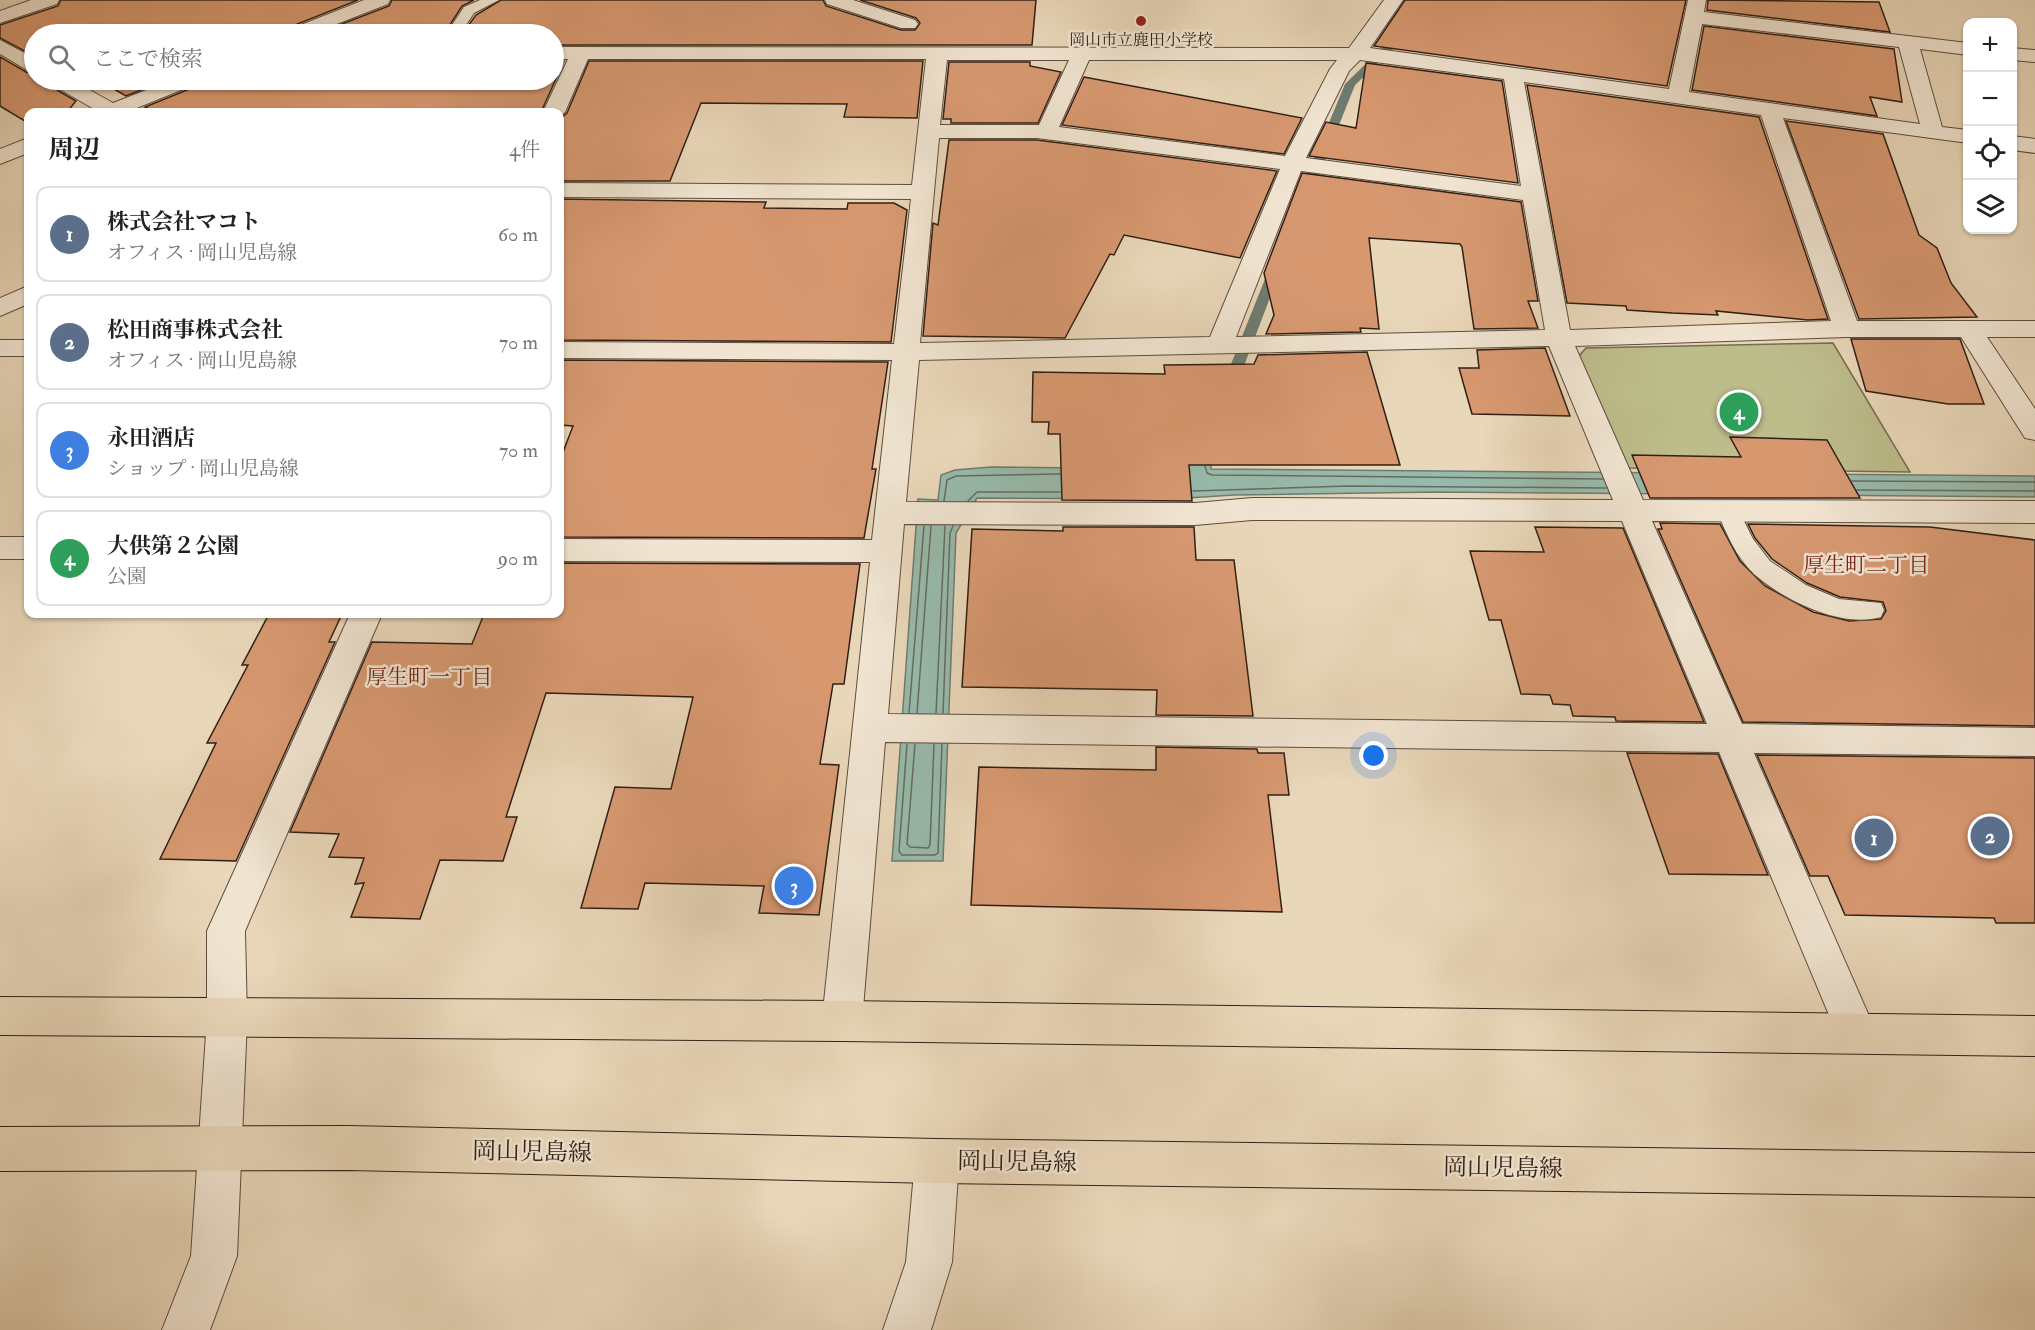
<!DOCTYPE html>
<html lang="ja">
<head>
<meta charset="utf-8">
<style>
	body { margin:0; font-family:"IM FELL Double Pica","Noto Serif JP",serif; background:#f6f6f6; color:#222 }
	.controls { position:absolute; right:18px; top:18px; display:grid; overflow:hidden; border-radius:12px; box-shadow:0 2px 4px #0004 }
	.controls button { width:54px; height:54px; display:grid; place-items:center; padding:0; border:0; border-bottom:2px solid #e0e0e0; background:#fff; color:#222; font:30px sans-serif }
	.you { position:absolute; left:1374px; top:756px; width:21px; height:21px; margin:-15px; border:4px solid #fff; border-radius:50%; background:#1a73e8; box-shadow:0 0 0 9px #1a73e833 }
	.badge { display:grid; place-items:center; width:39px; height:39px; border-radius:50%; background:#8f2418; color:#fff; font-size:20px; font-weight:700 }
	.pin { position:absolute; translate:-50% -50%; border:3px solid #fff; box-shadow:0 2px 6px #0006 }
	.list { margin:0; padding:0; list-style:none }
	h2 { display:flex; justify-content:space-between; align-items:center; height:78px; margin:0; padding:0 24px; font-size:26px }
	h2 small { font-size:20px; font-weight:400; color:#767676 }
	.list li { display:grid; grid-template-columns:39px 1fr auto; gap:18px; align-items:center; box-sizing:border-box; height:96px; margin:0 12px 12px; padding:0 12px; border:2px solid #e0e0e0; border-radius:12px }
	.list b { display:block; font-size:22px; white-space:nowrap }
	.list p { margin:0; font-size:20px; white-space:nowrap; color:#767676 }
	.list em { font-size:20px; font-style:normal; color:#767676 }
	.icon { flex:none; width:33px; height:33px; fill:none; stroke:currentColor; stroke-width:2; stroke-linecap:round; stroke-linejoin:round }
	.map { position:relative; flex:none; width:2035px; height:1330px; overflow:hidden }
	.search { position:absolute; background:#fff; box-shadow:0 2px 4px #0004; left:24px; top:24px; width:540px; height:66px; display:flex; align-items:center; gap:15px; box-sizing:border-box; padding:0 21px; border-radius:33px; color:#767676; font-size:22px }
	.panel { position:absolute; background:#fff; box-shadow:0 2px 4px #0004; left:24px; top:108px; width:540px; height:510px; border-radius:12px }
	.map>svg:first-child { display:block }
</style>
</head>
<body>
<div class="map">
<svg width="2035" height="1330" viewBox="0 0 2035 1330">
	<rect width="100%" height="100%" fill="#e9d7b9"/>
	<filter id="stains"><feTurbulence type="fractalNoise" baseFrequency=".00333" numOctaves="4"/><feColorMatrix values="0 0 0 0 .2 0 0 0 0 .09 0 0 0 0 .02 0 0 0 .5 -.17"/></filter>
	<radialGradient id="worn" r=".72"><stop offset=".6" stop-color="#630" stop-opacity="0"/><stop offset="1" stop-color="#630" stop-opacity=".3"/></radialGradient>
	<path fill="#bdbc8b" stroke="#766e50" stroke-width="1.5" d="M1833,343L1910,472L1627,468L1579,356L1586,348Z"/>
	<path fill="#98baac" stroke="#6e7c70" stroke-width="1.5" d="M1210,445L1211,469L2035,476V497L1436,492L1234,495L1172,499L977,498L956,533L943,861H892L918,499L938,500L941,475L955,470L991,467L1175,469Z"/>
	<g fill="none" stroke-linecap="round" stroke-linejoin="round">
		<path stroke="#646c60" stroke-width="1.5" d="M1205,466L1207,473L1212,475L1603,479
			M1852,481L2035,482
			M1857,490L2035,491
			M1193,491L1348,486L1606,488
			M944,501L947,480L956,476L1060,474
			M968,501L977,492H1060
			M909,713L924,526
			M917,713L931,526
			M936,713L945,526
			M943,713L950,533L953,526
			M907,744L899,851L902,855H935L938,853L942,744
			M915,744L907,844L910,847L928,848L930,845L934,744"/>
		<path fill="#6e7c70" fill-rule="evenodd" d="M1411,0H1421L1394,48L1355,85L1311,195L1305,198L1301,197L1299,195L1345,84L1386,44Z
			M1275,265L1281,269L1237,384L1230,388L1225,387L1223,384L1269,269Z"/>
	</g>
	<path fill="#d79870" stroke="#301f15" stroke-width="1.5" d="M61,0H358L287,28L283,34H34V56L0,38V25L58,6Z
		M392,0H474L462,6L444,34H316L389,6Z
		M501,0H823L826,6L901,30H915L920,23L916,18L860,0H1036L1032,45H554V34H462L476,15Z
		M1405,0H1686L1667,86L1374,46Z
		M1708,0L1879,2L1890,32L1707,10Z
		M1704,26L1894,49L1902,102L1870,97L1877,116L1692,90Z
		M0,57L26,72L34,74V80H46L50,86L76,101L67,112H28V123L0,106Z
		M554,61H564L541,112H155L145,107L197,86L201,80H554Z
		M589,61H923L917,118L844,117L847,104L701,103L670,181H560V119L567,113Z
		M949,62H1030V66L1061,72L1038,123H951V119H943Z
		M1366,63L1502,81L1518,183L1309,156L1326,122L1356,128Z
		M1084,77L1302,118L1284,154L1062,125Z
		M98,80H167L126,96Z
		M1527,85L1759,117L1828,319L1808,320L1716,311L1718,315L1672,313L1627,310L1626,306L1567,303Z
		M1786,121L1883,134L1919,235L1937,248L1951,283L1977,317L1859,319Z
		M949,140H1037L1277,171L1240,258L1124,235L1114,255L1110,254L1065,338L923,336L933,223L938,225Z
		M1302,173L1521,202L1538,301H1528L1538,328L1474,329L1462,247L1460,244L1369,238L1379,329L1360,328L1361,332L1266,334L1274,315L1264,273Z
		M560,199L766,202L764,208L847,209L848,203H894L907,210L891,342L560,340Z
		M1851,339H1960L1984,404H1948L1866,391Z
		M1545,348L1570,416L1472,414L1459,368H1479L1477,350Z
		M1367,352L1400,465H1189L1192,501L1062,500L1060,434H1048L1049,422H1032L1033,372L1165,374L1164,365L1254,364L1258,355Z
		M560,360L888,362L872,469H876L864,538L560,537V460L573,426L560,425Z
		M1730,437L1827,440L1860,498H1650L1632,455L1741,457Z
		M1660,523L1720,524L1740,561L1765,586L1813,612L1849,621L1881,619L1886,611L1883,602L1840,597L1807,583L1772,559L1755,538L1748,524L1930,527L2035,540V726L1743,722L1658,529H1662Z
		M1063,527H1194L1196,560H1234L1253,716L1156,715L1157,690L962,687L972,529L1063,531Z
		M1535,527L1623,528L1704,722L1616,721L1615,717L1573,716L1570,705L1553,704L1550,695L1521,694L1501,620H1489L1470,551L1544,552Z
		M560,563L860,564L844,684H833L820,764L839,765L819,915L759,913L764,886L645,883L638,909L581,908L615,787L671,789L693,697L546,693L506,817H517L503,861L440,860L420,919L351,917L364,883L355,884L364,858L329,857L339,834L290,832L372,642L472,644L484,614H560Z
		M269,614H342L329,642H335L236,861L160,859L216,743H207L248,665H242Z
		M1156,747L1257,749L1258,753H1284L1289,795H1268L1282,912L971,905L979,767L1156,770Z
		M1627,753L1718,754L1768,875L1669,874Z
		M1757,755L2035,758V923H1996L1994,918L1845,915L1828,876H1810Z"/>
	<g fill="none" stroke-linecap="round" stroke-linejoin="round">
		<g stroke="#5e4d3e" stroke-width="2">
			<path id="service" d="M480,0H499L474,13L460,34H446L464,7Z
				M1728,503L1736,505L1753,539L1770,561L1806,585L1839,599L1881,603L1884,610L1881,617C1842,629 1783,600 1754,574C1736,557 1726,533 1717,511L1720,505Z"/>
		</g>
		<g stroke="#5e4d3e" stroke-width="2">
			<path id="minor" d="M31,0H59L57,4L0,23V11Z
				M364,0H390L388,4L311,34H285L288,30Z
				M825,0H853L915,20L918,24L915,28H901L827,4Z
				M1384,0H1403L1370,48L1669,89L1688,0H1706L1704,12L1968,43V55L1920,49L1942,127L1968,130V143L1783,118L1857,321H2035V337H1987L2035,409V440L2025,438L1961,337H1847L1575,346L1643,500L2035,501V523L1652,521L1742,724L2035,728V756L1754,753L1876,1032L1870,1046L1856,1052L1842,1046L1719,752L885,742L862,1021L856,1035L842,1041L828,1035L822,1021L870,562L560,561V539L872,540L892,360L560,358V342L894,344L911,199L560,197V183L912,185L926,59H588L565,112L560,117V112H543L568,59H554V47L1349,48ZM1702,24L1899,47L1920,124L1689,92ZM947,60H1069L1039,125H940ZM1089,60H1337L1330,69L1285,156L1059,127ZM1360,60L1504,79L1521,186L1306,158L1349,71ZM1524,82L1761,115L1831,321L1570,330ZM939,138H1037L1280,169L1210,337L920,343ZM1301,171L1523,200L1545,330L1236,337ZM1549,346L1613,500L1252,498L1195,503L906,502L919,360ZM1252,520L1622,521L1707,724L888,714L904,524L1195,525Z
				M0,40L34,58V72L27,70L0,54Z
				M2012,48L2035,50V62L2012,60Z
				M48,80H72L113,103L172,80H199L196,84L127,112H99L51,84Z
				M2012,136L2035,139V153L2012,150Z
				M28,138V153L0,164V149Z
				M28,286V304L0,316V298Z
				M0,340H28V356H0Z
				M0,537H28V559H0Z
				M350,614H382L245,931L247,1019L237,1256L210,1330H162L191,1256L207,1019V931Z
				M937,1139L952,1146L959,1161L952,1262L931,1330H883L906,1262L915,1161L922,1146Z"/>
		</g>
		<g stroke="#301f15" stroke-width="2">
			<path id="primary" d="M0,997L842,1001L2035,1016V1056L842,1041L0,1035Z
				M348,1126L937,1139L2035,1153V1197L937,1183L348,1170L0,1171V1127Z"/>
		</g>
		<use href="#service" fill="#f1e5d2" fill-rule="evenodd"/>
		<use href="#minor" fill="#f1e5d2" fill-rule="evenodd"/>
		<use href="#primary" fill="#e9d7b9" fill-rule="evenodd"/>
	</g>
	<circle fill="#8f2418" stroke="#f1e5d2" stroke-width="2" cx="1141" cy="21" r="6"/>
	<g text-anchor="middle" dominant-baseline="central" stroke-width="5" stroke-linejoin="round" paint-order="stroke">
		<g font-size="16" fill="#301f15" stroke="#f1e5d2">
			<text x="1141" y="40">岡山市立鹿田小学校</text>
		</g>
		<g font-size="21" fill="#7a1f14" stroke="#f1e5d2">
			<text x="1866" y="565">厚生町二丁目</text>
			<text x="429" y="677">厚生町一丁目</text>
		</g>
		<g font-size="24" fill="#301f15" stroke="#f1e5d2">
			<text transform="translate(532 1152) rotate(1)">岡山児島線</text>
			<text transform="translate(1017 1162) rotate(1)">岡山児島線</text>
			<text transform="translate(1503 1168) rotate(1)">岡山児島線</text>
		</g>
	</g>
	<rect width="100%" height="100%" filter="url(#stains)"/>
	<rect width="100%" height="100%" fill="url(#worn)"/>
</svg>
<div class="controls">
<button>+</button>
<button>−</button>
<button><svg class="icon" aria-label="locate" viewBox="0 0 24 24"><circle cx="12" cy="12" r="6"/><path d="M12 2v4M12 18v4M2 12h4M18 12h4"/></svg></button>
<button><svg class="icon" aria-label="layers" viewBox="0 0 24 24"><path d="M12 4l9 5-9 5-9-5zM3 14l9 5 9-5"/></svg></button>
</div>
<div class="you"></div>
<div class="pin badge" style="left:1874px;top:838px;background:#5c6f8a">1</div>
<div class="pin badge" style="left:1990px;top:836px;background:#5c6f8a">2</div>
<div class="pin badge" style="left:794px;top:886px;background:#3f7fe0">3</div>
<div class="pin badge" style="left:1739px;top:412px;background:#2e9e5b">4</div>
<div class="search"><svg class="icon" aria-label="search" viewBox="0 0 24 24"><circle cx="10" cy="10" r="6"/><path d="M15 15l6 6"/></svg>ここで検索</div>
<section class="panel">
<h2>周辺<small>4件</small></h2>
<ul class="list">
<li><span class="badge" style="background:#5c6f8a">1</span><div><b>株式会社マコト</b><p>オフィス · 岡山児島線</p></div><em>60 m</em></li>
<li><span class="badge" style="background:#5c6f8a">2</span><div><b>松田商事株式会社</b><p>オフィス · 岡山児島線</p></div><em>70 m</em></li>
<li><span class="badge" style="background:#3f7fe0">3</span><div><b>永田酒店</b><p>ショップ · 岡山児島線</p></div><em>70 m</em></li>
<li><span class="badge" style="background:#2e9e5b">4</span><div><b>大供第２公園</b><p>公園</p></div><em>90 m</em></li>
</ul>
</section>
</div>
</body>
</html>
